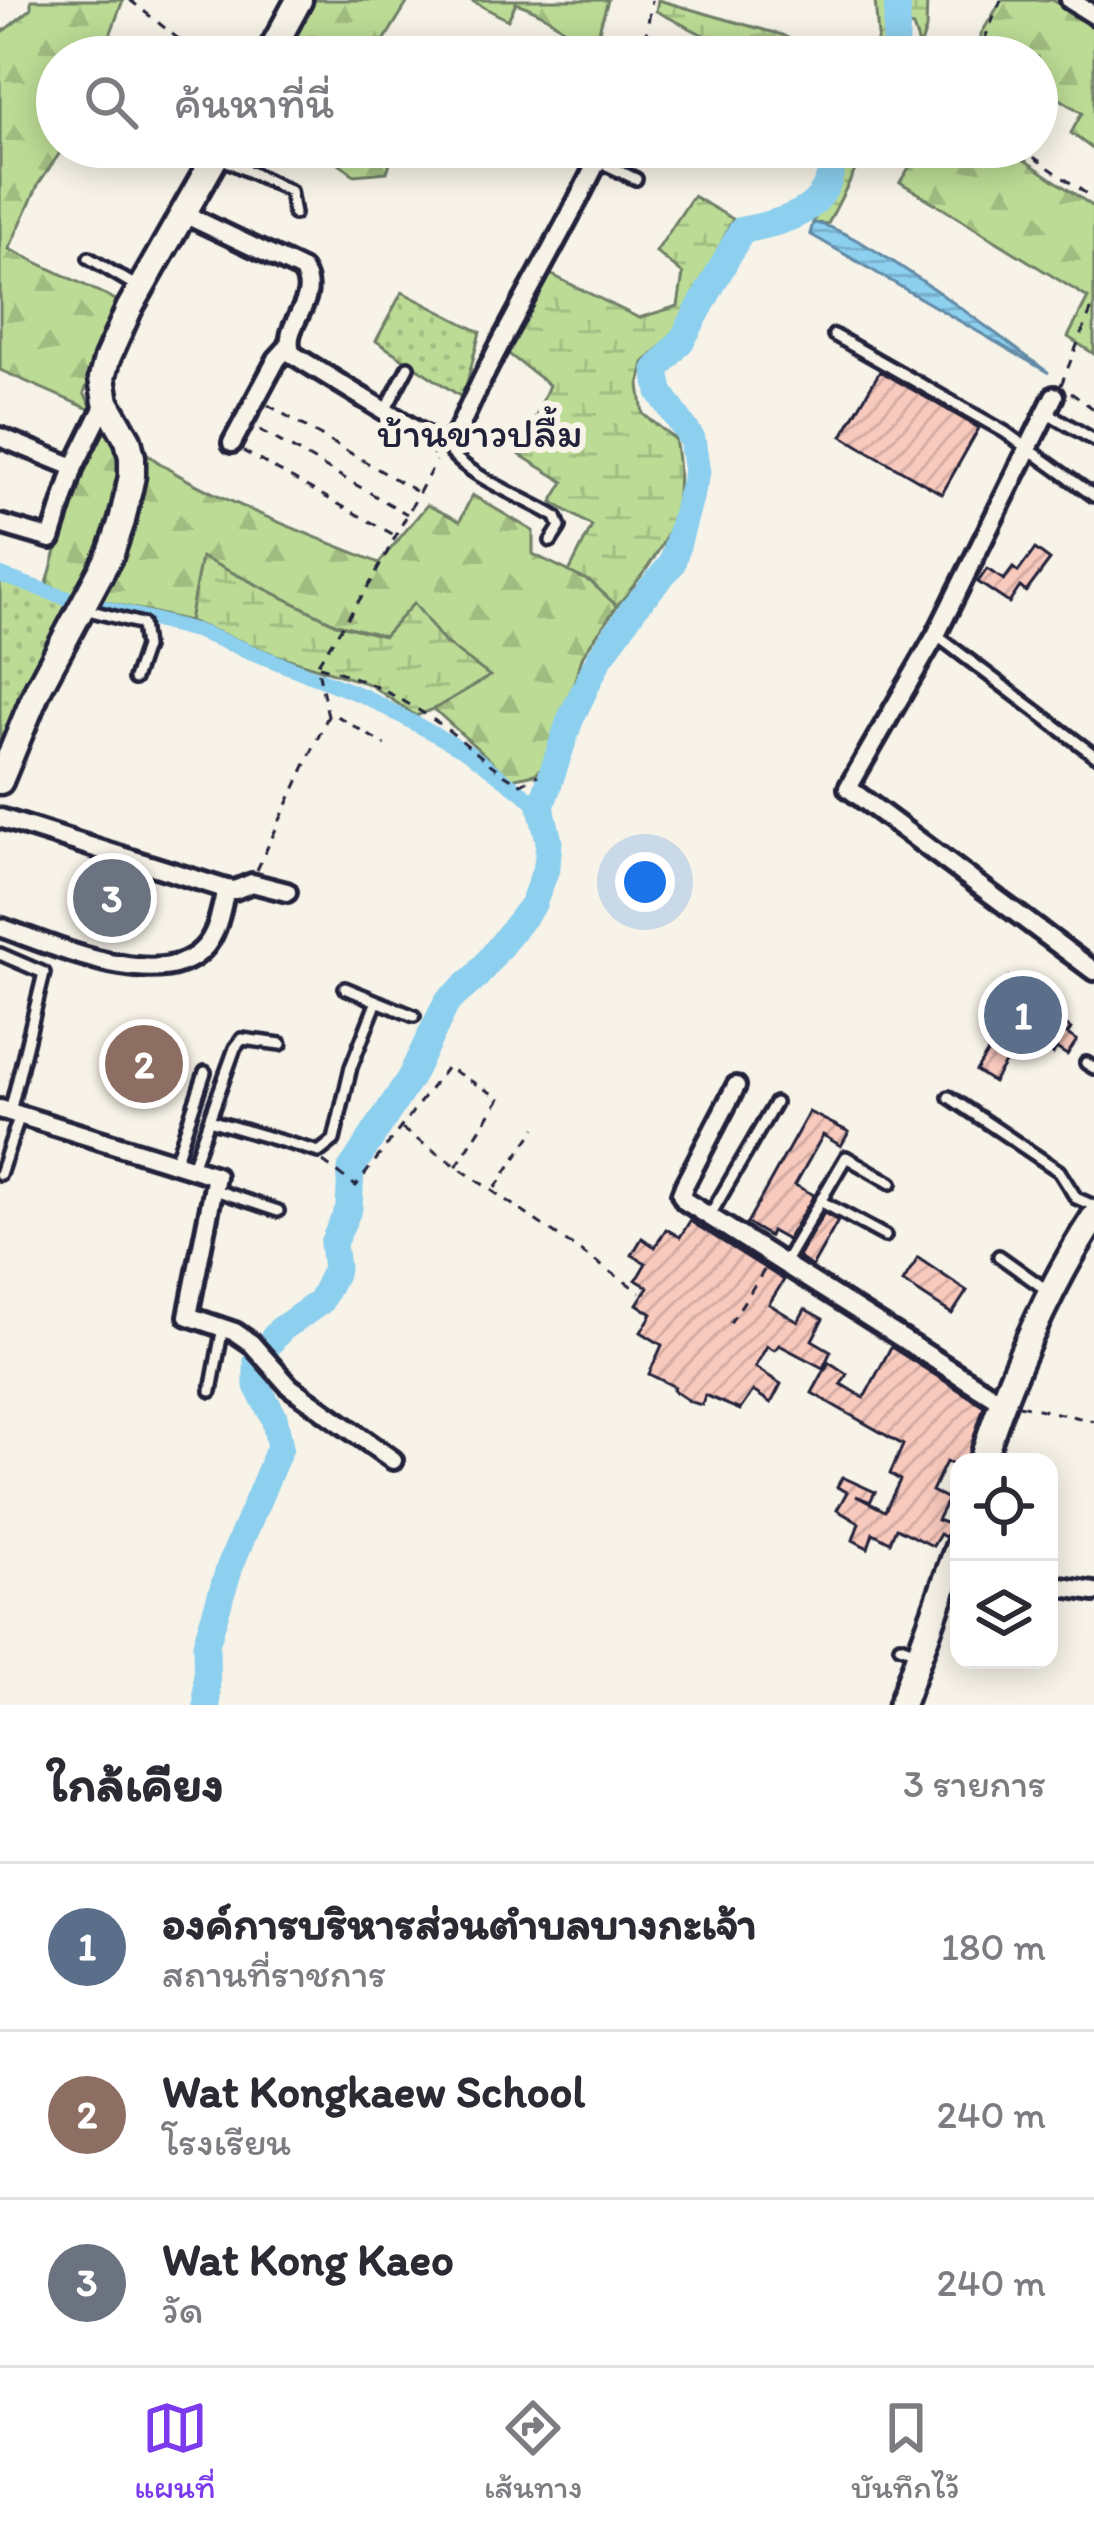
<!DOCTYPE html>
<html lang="th">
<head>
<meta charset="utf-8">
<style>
	body { margin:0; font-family:Itim,"Playpen Sans Thai",sans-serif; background:#f2f2f3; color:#2b2b33 }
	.controls { position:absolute; right:36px; bottom:36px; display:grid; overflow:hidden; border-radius:24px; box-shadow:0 6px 30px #0003 }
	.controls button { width:108px; height:108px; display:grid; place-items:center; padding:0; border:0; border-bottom:3px solid #e1e1e2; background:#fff; color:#2b2b33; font:60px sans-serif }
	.you { position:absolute; left:645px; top:882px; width:42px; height:42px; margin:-30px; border:9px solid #fff; border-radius:50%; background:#1a73e8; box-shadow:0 0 0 18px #1a73e833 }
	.badge { display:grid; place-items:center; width:78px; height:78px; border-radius:50%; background:#7c3aed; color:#fff; font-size:39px; font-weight:700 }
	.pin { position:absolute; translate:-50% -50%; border:6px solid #fff; box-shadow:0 3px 12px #0006 }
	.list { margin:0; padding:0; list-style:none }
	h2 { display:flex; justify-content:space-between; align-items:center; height:156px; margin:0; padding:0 48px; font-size:51px }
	h2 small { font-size:39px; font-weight:400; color:#7c7c81 }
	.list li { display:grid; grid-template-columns:78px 1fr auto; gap:36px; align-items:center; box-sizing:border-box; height:168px; padding:0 48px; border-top:3px solid #e1e1e2 }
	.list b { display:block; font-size:45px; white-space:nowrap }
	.list p { margin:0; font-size:39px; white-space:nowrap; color:#7c7c81 }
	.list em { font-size:39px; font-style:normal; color:#7c7c81 }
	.icon { flex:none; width:66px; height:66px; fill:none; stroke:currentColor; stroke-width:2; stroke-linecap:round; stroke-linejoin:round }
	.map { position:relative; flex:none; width:1094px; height:1705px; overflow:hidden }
	.search { position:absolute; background:#fff; box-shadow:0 6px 30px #0003; left:36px; right:36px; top:36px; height:132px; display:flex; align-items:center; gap:30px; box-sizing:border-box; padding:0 42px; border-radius:66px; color:#7c7c81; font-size:45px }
	.sheet { height:660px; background:#fff }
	nav { display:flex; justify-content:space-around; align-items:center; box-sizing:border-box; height:168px; border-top:3px solid #e1e1e2; background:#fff; font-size:33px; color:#7c7c81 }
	nav a { display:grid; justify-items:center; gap:6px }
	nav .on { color:#7c3aed }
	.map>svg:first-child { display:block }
</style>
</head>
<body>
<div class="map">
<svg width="1094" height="1705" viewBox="0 0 1094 1705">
	<defs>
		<pattern id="grass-dots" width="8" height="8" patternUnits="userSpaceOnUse" patternTransform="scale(3)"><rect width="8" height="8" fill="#bcdc95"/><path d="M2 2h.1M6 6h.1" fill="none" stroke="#a1bc81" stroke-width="1.8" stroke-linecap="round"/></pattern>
		<pattern id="forest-firs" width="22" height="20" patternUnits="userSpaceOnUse" patternTransform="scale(3)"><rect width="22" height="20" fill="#bcdc95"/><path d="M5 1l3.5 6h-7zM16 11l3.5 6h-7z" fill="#a1bc81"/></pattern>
		<pattern id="wetland-marsh" width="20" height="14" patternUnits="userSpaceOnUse" patternTransform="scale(3)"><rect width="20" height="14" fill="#bcdc95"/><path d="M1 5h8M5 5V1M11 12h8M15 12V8" fill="none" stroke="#a1bc81"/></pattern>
		<pattern id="water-rules" width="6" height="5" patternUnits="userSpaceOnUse" patternTransform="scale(3)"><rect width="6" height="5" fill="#8ccfee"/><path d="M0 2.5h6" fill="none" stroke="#78b1cd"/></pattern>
		<pattern id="building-hatch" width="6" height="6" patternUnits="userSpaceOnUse" patternTransform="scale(3)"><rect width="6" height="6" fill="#f8c9bd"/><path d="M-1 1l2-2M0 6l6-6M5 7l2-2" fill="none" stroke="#d4aca3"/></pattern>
	</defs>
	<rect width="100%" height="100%" fill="#f7f3e8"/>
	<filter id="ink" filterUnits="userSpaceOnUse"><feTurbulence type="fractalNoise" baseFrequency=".00833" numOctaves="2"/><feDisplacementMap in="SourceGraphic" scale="24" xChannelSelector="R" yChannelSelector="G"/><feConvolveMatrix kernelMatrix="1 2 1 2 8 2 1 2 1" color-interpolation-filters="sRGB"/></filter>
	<g filter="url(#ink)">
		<path fill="url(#grass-dots)" stroke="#6f7f68" stroke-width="3" d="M402,292L480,332L463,398L376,341Z
			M0,580L70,605L0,760Z"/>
		<path fill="url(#forest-firs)" stroke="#6f7f68" stroke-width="3" d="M31,0H123L102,57H57V147H64L39,183L9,249L122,303L84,393L94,411L0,370V34L31,9Z
			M307,0H409L374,57H276Z
			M470,0H608L592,54C567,31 549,14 516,3L508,20Z
			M1002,0H1053L1094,27V150L1071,133L1082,113L1037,84V57H980L981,34Z
			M319,147H395L387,172L354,175Z
			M922,147H1005L1094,207V354L1068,337L1088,298L900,182Z
			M103,420C138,478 108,531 87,589L75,594L45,591L75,481Z
			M139,445C167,483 328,541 379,563L427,505L460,521L472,495L533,531V554L591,582L617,606L583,655L548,762L535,774L511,779L434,709L489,676L444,642L414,604L385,636L337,624L202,558L189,621L94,599Z"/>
		<path fill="url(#wetland-marsh)" stroke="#6f7f68" stroke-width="3" d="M658,0L782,35L824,57H721L713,54V40L656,11Z
			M875,0H927L926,29L920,48L913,27L893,23L887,57H872L878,37Z
			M840,147H867L828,224L813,223L840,156Z
			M693,196L733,219L692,303L670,337L644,363L639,385L643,414L675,439C689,515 664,550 617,606L591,582L569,572L592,526L552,502L564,482L520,455L549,385L502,349L548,273L639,318L678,306L683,274L656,252Z
			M201,557L336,624L384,636L414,603L444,642L490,676L434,709L416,716L369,684L273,654L189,621Z"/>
		<path fill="url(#water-rules)" stroke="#628aa6" stroke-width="3" d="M813,223C856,225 1006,342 1049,373L810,234Z"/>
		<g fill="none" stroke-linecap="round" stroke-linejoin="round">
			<path stroke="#8ccfee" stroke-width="15" d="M0,575L63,597L197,631L366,697L469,753L541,807"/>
			<path stroke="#8ccfee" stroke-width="27" d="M895,57L898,0
				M207,1705L206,1644L230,1566L280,1447L274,1417L257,1386V1359L280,1330L320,1302L336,1269L333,1243L349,1208L351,1169L410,1078L447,1002L477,976L533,904L547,866L549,841L541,807L570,720L599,659L634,608L672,564L697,472L692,439L660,392L656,370L682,340L742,230C792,221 837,208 832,147"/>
		</g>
		<path fill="url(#building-hatch)" stroke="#22223b" stroke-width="3" d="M880,371L979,428L942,494L842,436Z
			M1035,549L1050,560L1026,592L1020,587L1009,603L978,582L987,569L1004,580L1013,568L1018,572Z
			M1009,977L1063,1012L1058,1020L1071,1029L1067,1034L1077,1040L1067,1055L1056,1048L1053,1054L1041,1046L1035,1054L1018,1043L993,1082L976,1071L1001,1031L982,1018Z
			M809,1112L849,1132L841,1146L823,1135L795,1185L814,1195L787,1240L771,1231L769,1236L747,1223Z
			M824,1213L838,1221L812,1267L798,1257Z
			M690,1221L784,1280L769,1304L798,1322L805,1309L823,1319L812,1340L831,1351L823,1368L779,1345L775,1350L767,1346L755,1367L781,1384L771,1403L753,1391L740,1410L705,1395L702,1405L691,1402L673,1390L675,1387L649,1374L662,1345L641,1332L652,1314L637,1304L648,1287L636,1280L646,1263L632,1255L642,1238L655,1247L666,1229L680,1237Z
			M918,1258L967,1291L952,1314L903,1282Z
			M891,1347L984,1406L966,1462H959V1466L946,1462L932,1491L948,1499L937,1520L954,1526L945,1537L940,1534L933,1546L896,1528L890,1542L873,1533L868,1548L853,1540L859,1523L837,1510L847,1492L837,1487L842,1477L875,1492L870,1502L856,1496L885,1511L900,1480L890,1474L903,1445L812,1393L829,1362L847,1374L841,1384L864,1398Z"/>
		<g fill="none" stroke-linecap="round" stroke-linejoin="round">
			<g stroke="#22223b" stroke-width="18">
				<path id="lane" d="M221,158L290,191L294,214
					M598,161L636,179
					M89,258L136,286
					M834,335L1005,432L1094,496
					M385,411L408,367
					M1046,412L1094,440
					M445,443C459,474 526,498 556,517L560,527L551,541
					M84,609L142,624L145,647L134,679
					M936,635L1094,755
					M0,954L44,973L10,1112
					M345,988L377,1001
					M1086,1063L1094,1068
					M949,1097L1059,1171L1076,1198L1094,1206
					M209,1120L319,1152L334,1140L351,1067L377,1001L414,1016
					M175,1162L205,1072
					M192,1167L235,1048L242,1039L281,1044
					M0,1174L20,1115
					M215,1190L278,1211
					M820,1201L885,1236
					M709,1217L775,1103
					M999,1256L1048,1291
					M783,1265L846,1157L891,1183
					M211,1391L223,1327
					M900,1646L919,1653"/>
			</g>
			<g stroke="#22223b" stroke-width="26">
				<path id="street" d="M1070,0L1094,15
					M184,214L302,270C323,302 279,324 292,354L435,442L445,443L455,438C498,337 558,246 604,147
					M1054,396L936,635L848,788L1094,971
					M0,437L74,467
					M232,443L277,359L288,347
					M0,524L51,539L74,467L106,402
					M0,818L226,889L235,890L252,883L287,892
					M0,927C50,944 160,995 203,949C218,934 221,909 226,889
					M736,1086L685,1184L681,1194L685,1201L1002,1402
					M0,1109L216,1176L188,1316L235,1332L251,1343L290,1387L393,1460
					M1049,1585L1094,1592"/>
			</g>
			<g stroke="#22223b" stroke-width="33">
				<path id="secondary" d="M268,57L299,0
					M0,781L38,689L111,553L122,521L132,476V457L128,440L106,402L102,378L107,359L129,309L221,147
					M982,1462C1004,1388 1051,1282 1094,1218
					M901,1705L959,1545"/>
			</g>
			<path stroke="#22223b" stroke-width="3" stroke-dasharray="9 9" stroke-linecap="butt" d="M130,0L201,57
				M642,57L652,0
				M977,57L1001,0
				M1019,147L1094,199
				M1061,385L1094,303
				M1071,393L1094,409
				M268,405L419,493
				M260,430L407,514
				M243,451L396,536
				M319,666C364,677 416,705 453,734C476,751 495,771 521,784L538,775
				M328,716L317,665L371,582L436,461
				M257,870L328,716L334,714L385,745
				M402,1129L640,1292
				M323,1162L356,1186L447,1067L500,1098L456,1167
				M495,1188L536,1128
				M730,1323L765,1269
				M1019,1405L1094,1421"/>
			<use href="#lane" stroke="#f7f3e8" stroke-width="9"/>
			<use href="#street" stroke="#f7f3e8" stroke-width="16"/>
			<use href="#secondary" stroke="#f7f3e8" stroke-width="24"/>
		</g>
	</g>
	<g text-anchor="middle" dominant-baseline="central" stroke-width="12" stroke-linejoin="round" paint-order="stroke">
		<g font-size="42" fill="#22223b" stroke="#f7f3e8">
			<text x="480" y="432">บ้านขาวปลื้ม</text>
		</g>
	</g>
</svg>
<div class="controls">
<button><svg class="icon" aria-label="locate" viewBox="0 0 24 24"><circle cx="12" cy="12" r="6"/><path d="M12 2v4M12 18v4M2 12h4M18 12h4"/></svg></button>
<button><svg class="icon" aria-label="layers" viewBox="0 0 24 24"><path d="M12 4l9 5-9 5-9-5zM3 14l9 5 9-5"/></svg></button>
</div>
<div class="you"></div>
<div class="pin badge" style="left:1023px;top:1015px;background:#5c6f8a">1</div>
<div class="pin badge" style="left:144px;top:1064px;background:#8d6e63">2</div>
<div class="pin badge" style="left:112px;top:898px;background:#6b7280">3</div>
<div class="search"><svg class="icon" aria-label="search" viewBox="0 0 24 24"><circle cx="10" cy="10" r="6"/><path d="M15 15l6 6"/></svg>ค้นหาที่นี่</div>
</div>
<section class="sheet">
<h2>ใกล้เคียง<small>3 รายการ</small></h2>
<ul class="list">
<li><span class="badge" style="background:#5c6f8a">1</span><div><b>องค์การบริหารส่วนตำบลบางกะเจ้า</b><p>สถานที่ราชการ</p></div><em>180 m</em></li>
<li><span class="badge" style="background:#8d6e63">2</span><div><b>Wat Kongkaew School</b><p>โรงเรียน</p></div><em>240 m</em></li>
<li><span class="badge" style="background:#6b7280">3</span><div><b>Wat Kong Kaeo</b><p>วัด</p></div><em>240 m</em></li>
</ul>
</section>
<nav>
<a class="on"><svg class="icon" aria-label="map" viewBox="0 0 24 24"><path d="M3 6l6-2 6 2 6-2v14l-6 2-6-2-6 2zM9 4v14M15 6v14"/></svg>แผนที่</a>
<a><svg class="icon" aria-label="directions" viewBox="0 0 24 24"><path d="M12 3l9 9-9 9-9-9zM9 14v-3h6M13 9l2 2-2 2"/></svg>เส้นทาง</a>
<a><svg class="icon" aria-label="saved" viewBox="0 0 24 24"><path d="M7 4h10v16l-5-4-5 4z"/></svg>บันทึกไว้</a>
</nav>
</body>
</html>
